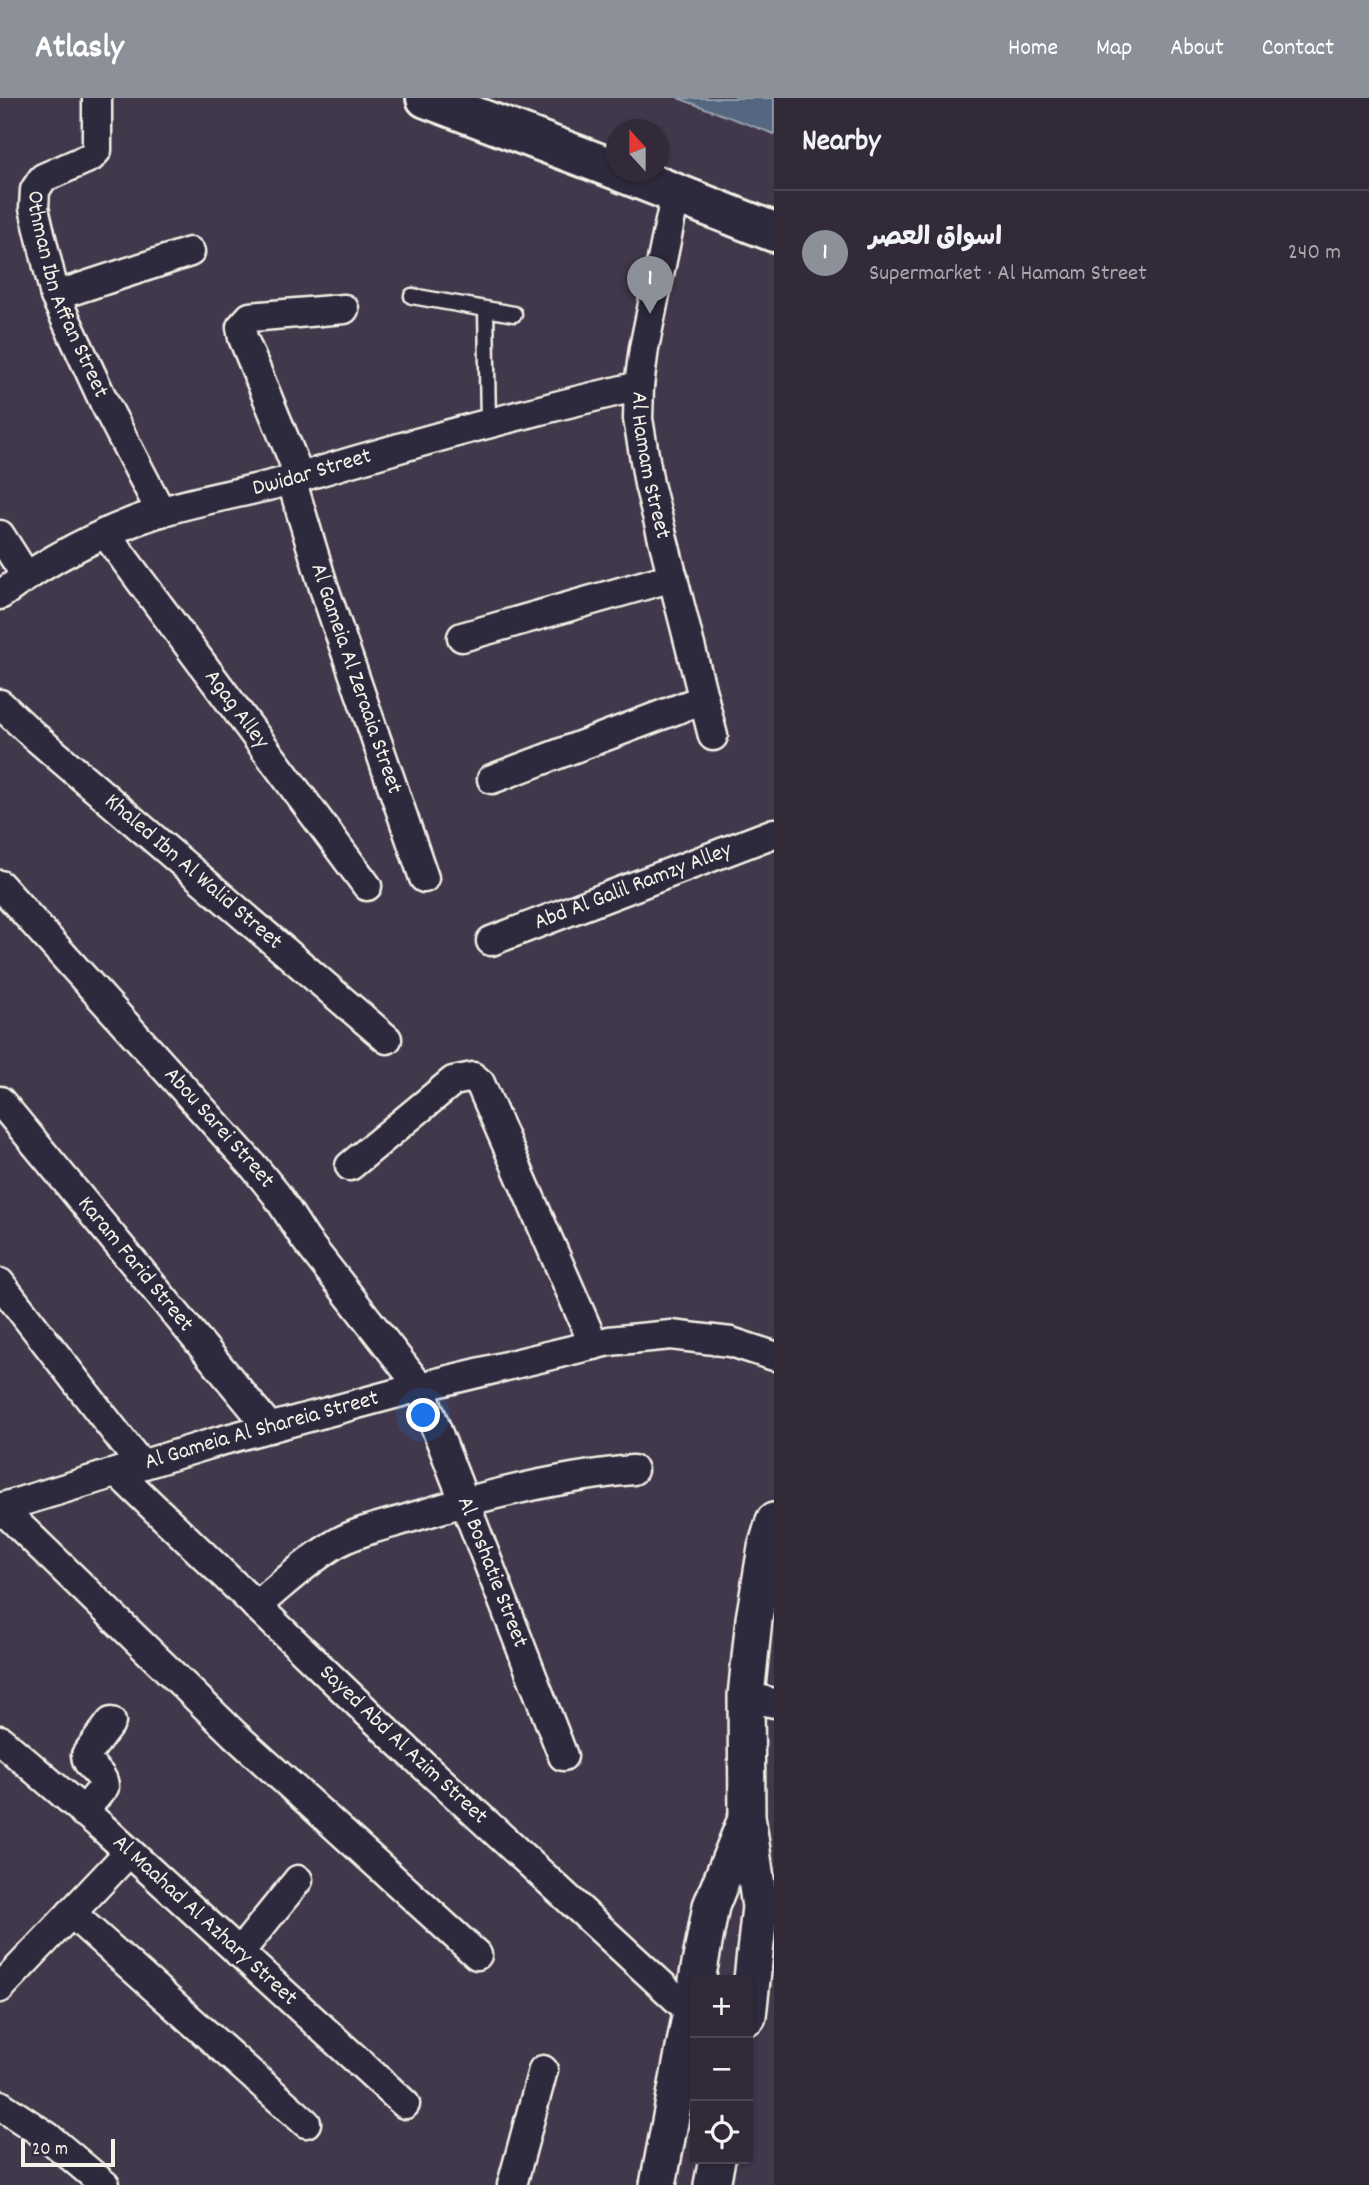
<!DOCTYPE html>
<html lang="en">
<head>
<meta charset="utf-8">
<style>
	body { margin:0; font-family:Dekko,"Playpen Sans Arabic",sans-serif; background:#3d3643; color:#f1f3f6 }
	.controls { position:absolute; right:21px; bottom:21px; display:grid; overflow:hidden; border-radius:7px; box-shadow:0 2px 5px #0004 }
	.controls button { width:63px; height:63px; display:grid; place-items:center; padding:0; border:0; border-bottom:2px solid #4d4653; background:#322a38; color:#f1f3f6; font:35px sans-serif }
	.compass { position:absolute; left:606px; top:21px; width:63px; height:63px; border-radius:50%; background:#322a38; box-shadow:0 2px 5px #0004; rotate:339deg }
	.scale { position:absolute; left:21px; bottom:18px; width:94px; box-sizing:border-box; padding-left:7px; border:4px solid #f4f1e8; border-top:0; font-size:19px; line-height:24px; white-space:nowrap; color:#f4f1e8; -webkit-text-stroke:5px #2f2a3d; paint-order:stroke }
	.you { position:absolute; left:424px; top:1318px; width:24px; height:24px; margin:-18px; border:5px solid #fff; border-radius:50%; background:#1a73e8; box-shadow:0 0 0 10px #1a73e833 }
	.badge { display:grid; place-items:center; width:46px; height:46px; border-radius:50%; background:#8c9099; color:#fff; font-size:23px; font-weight:700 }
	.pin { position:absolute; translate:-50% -58px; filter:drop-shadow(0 2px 4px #0008) }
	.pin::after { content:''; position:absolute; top:37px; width:24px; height:21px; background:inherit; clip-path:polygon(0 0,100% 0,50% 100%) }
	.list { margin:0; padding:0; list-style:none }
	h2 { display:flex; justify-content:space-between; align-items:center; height:91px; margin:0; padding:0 28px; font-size:30px }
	h2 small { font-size:23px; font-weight:400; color:#a8a7ae }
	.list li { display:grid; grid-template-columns:46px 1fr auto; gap:21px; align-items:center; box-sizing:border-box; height:126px; padding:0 28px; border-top:2px solid #4d4653 }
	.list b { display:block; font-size:26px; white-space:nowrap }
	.list p { margin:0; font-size:23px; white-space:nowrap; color:#a8a7ae }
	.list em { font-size:23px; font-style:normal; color:#a8a7ae }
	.icon { flex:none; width:38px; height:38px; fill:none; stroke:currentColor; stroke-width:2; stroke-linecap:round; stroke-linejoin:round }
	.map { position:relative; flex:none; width:774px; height:2087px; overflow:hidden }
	header { display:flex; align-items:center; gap:42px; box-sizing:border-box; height:98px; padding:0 35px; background:#8c9099; color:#fff }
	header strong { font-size:33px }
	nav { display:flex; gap:38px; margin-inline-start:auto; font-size:24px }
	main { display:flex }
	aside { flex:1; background:#322a38 }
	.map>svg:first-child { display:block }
</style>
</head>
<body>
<header>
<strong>Atlasly</strong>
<nav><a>Home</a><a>Map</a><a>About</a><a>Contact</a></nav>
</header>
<main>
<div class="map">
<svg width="774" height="2087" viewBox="0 0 774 2087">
	<rect width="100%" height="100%" fill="#42384b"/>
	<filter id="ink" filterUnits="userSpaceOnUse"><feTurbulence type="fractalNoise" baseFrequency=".0143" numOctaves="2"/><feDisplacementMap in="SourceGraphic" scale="14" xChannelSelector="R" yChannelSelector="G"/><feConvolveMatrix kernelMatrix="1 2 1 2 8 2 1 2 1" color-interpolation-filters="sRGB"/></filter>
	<g filter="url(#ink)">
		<path fill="#556680" stroke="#959eaa" stroke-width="2" d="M678,0H774V36Z"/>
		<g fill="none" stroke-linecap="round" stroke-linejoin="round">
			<g stroke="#f4f1e8" stroke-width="19">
				<path id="service" d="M412,198L514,216
					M486,211L488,325"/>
			</g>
			<g stroke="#f4f1e8" stroke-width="33">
				<g id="minor">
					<path id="s1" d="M97,0V52L91,59L43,80L35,92L34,110L55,198L104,304L161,414"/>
					<path id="s2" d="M676,94L644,250L639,288L638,321L649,386L713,638"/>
					<path d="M55,198L190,154"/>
					<path d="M300,379L243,240L241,229L250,219L344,211"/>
					<path id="s3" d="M291,381L324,490L424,780"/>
					<path id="s4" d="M105,435L367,788"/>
					<path d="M0,437L26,478"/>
					<path id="s5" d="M0,497C49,461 102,433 160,414C204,400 250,394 294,381C408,346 523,315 639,288"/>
					<path d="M462,539L673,479"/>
					<path id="s6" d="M0,606L32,636L387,941"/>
					<path d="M492,681L704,601"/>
					<path id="s7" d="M0,787L255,1070L276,1096L305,1141L420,1289L563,1658"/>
					<path id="s8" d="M491,843L774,735"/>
					<path id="s9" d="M0,1003L270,1330"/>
					<path d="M350,1068L453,983L473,979L480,985L594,1247"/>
					<path d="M0,1185L141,1367"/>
					<path id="s10" d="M118,1375L393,1639L691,1914"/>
					<path id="s11" d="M0,1410L220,1343L420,1289L609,1243L671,1237L731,1244L774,1258"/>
					<path d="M1,1410L235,1637L477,1857"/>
					<path d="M256,1508C282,1487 308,1462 337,1445C360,1432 388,1427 413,1419C485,1397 558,1379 633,1372"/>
					<path d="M746,1598L774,1605"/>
					<path id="s12" d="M0,1642L102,1729L405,2006"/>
					<path d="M83,1714L104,1689C104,1674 87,1671 86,1657L111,1624"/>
					<path d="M71,1815L306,2025"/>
					<path d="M239,1855L298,1782"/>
					<path d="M0,1890L129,1754"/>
					<path d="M0,2007L48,2039L105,2087"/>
					<path d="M512,2087L543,1972"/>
				</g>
			</g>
			<g stroke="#f4f1e8" stroke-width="40">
				<path id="tertiary" d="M697,1882L711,1808L746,1721
					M748,1918L760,1809L747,1718L746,1598L754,1521L766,1450L774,1423
					M658,2087L695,1893
					M712,2087L717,2061"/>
			</g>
			<g stroke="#f4f1e8" stroke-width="44">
				<path id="secondary" d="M426,0L617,72
					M621,74L774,134"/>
			</g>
			<use href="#service" stroke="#2f2a3d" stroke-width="14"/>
			<use href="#minor" stroke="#2f2a3d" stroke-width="28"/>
			<use href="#tertiary" stroke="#2f2a3d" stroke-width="35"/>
			<use href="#secondary" stroke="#2f2a3d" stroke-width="38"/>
		</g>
	</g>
	<g text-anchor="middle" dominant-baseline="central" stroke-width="6" stroke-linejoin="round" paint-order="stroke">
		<g font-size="23" fill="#f4f1e8" stroke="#2f2a3d">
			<text stroke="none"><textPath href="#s1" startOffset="238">Othman Ibn Affan Street</textPath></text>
			<text stroke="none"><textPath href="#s2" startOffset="278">Al Hamam Street</textPath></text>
			<text stroke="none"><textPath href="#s5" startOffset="338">Dwidar Street</textPath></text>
			<text stroke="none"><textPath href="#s3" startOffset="210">Al Gameia Al Zeraaia Street</textPath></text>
			<text stroke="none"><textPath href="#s4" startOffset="220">Agag Alley</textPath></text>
			<text stroke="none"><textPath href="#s6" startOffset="256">Khaled Ibn Al Walid Street</textPath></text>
			<text stroke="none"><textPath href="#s8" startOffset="152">Abd Al Galil Ramzy Alley</textPath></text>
			<text stroke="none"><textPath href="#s7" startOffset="327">Abou Sarei Street</textPath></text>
			<text stroke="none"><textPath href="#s9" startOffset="212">Karam Farid Street</textPath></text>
			<text stroke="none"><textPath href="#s11" startOffset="273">Al Gameia Al Shareia Street</textPath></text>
			<text stroke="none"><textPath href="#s7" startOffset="854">Al Boshatie Street</textPath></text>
			<text stroke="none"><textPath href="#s10" startOffset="394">Sayed Abd Al Azim Street</textPath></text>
			<text stroke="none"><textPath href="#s12" startOffset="273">Al Maahad Al Azhary Street</textPath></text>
		</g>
	</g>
</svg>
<div class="controls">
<button>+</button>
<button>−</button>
<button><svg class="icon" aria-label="locate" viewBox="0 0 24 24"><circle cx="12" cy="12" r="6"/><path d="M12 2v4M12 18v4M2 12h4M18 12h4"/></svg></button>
</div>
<svg class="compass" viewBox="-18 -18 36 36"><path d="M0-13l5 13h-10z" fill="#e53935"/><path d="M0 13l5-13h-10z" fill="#a8a7ae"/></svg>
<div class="scale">20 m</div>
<div class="you"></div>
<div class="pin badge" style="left:650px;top:216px">1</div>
</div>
<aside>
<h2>Nearby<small></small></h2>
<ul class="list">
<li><span class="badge">1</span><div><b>اسواق العصر</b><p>Supermarket · Al Hamam Street</p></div><em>240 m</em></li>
</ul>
</aside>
</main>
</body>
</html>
